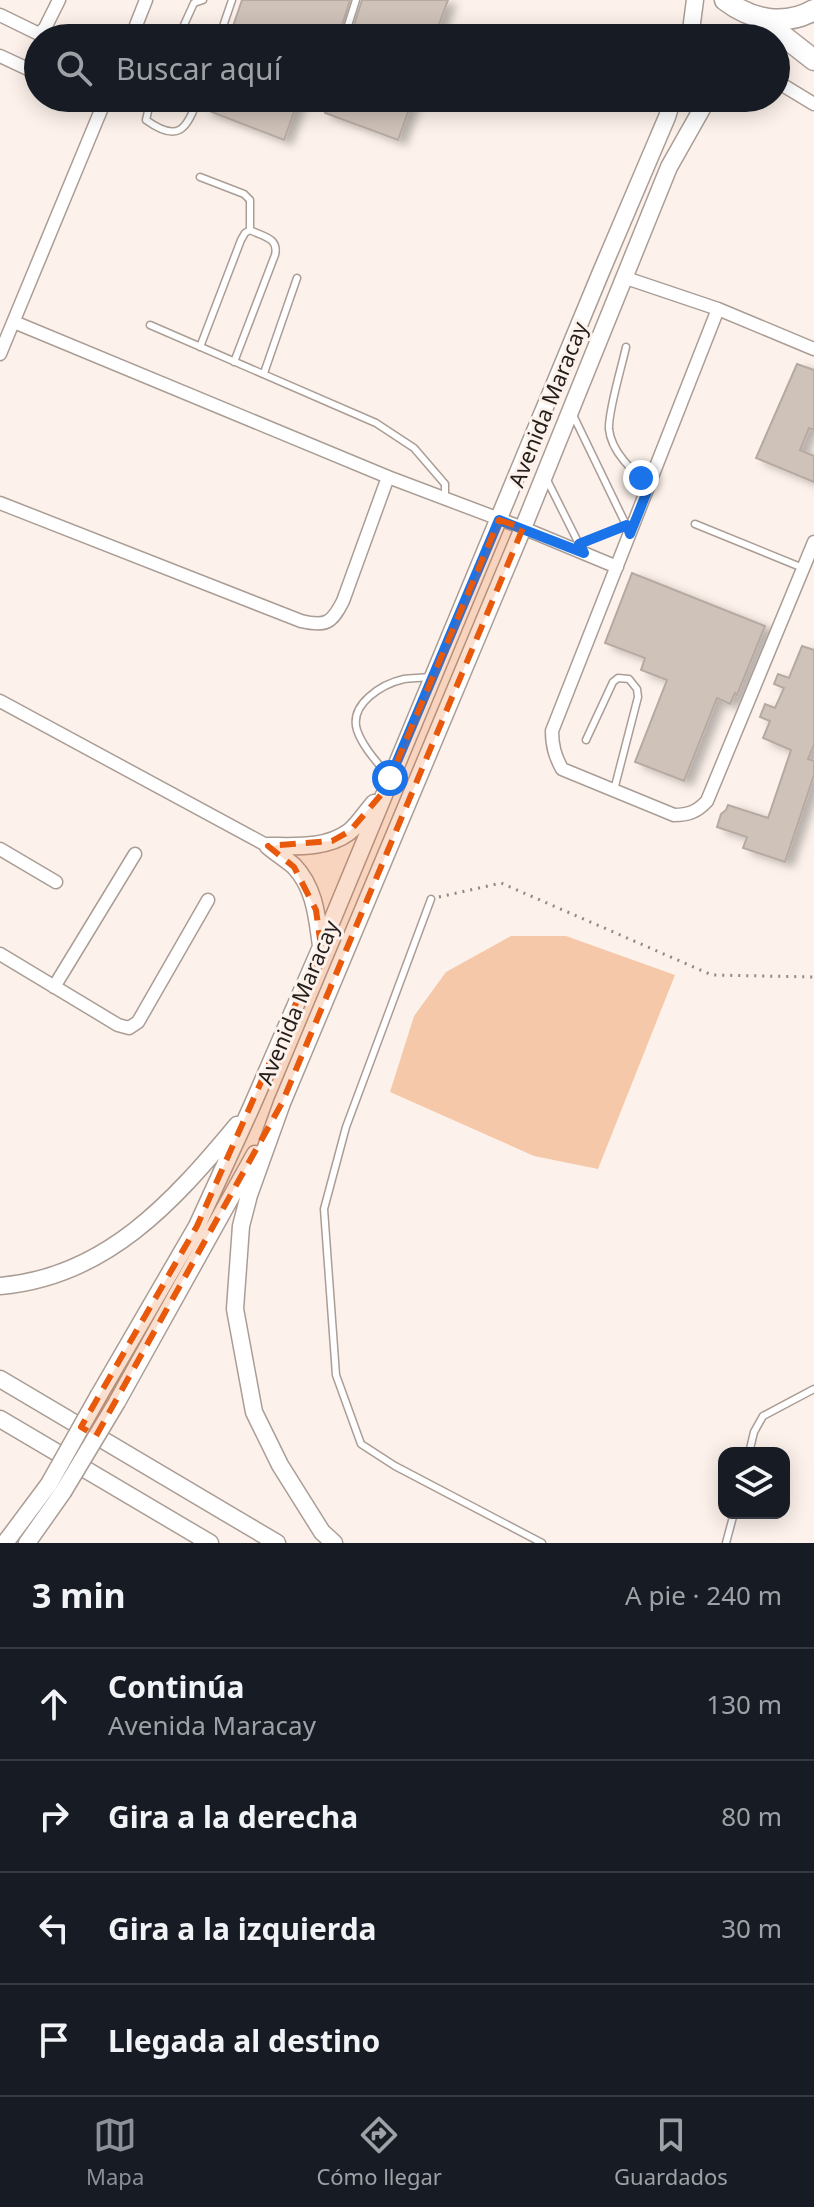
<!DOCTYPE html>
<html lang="es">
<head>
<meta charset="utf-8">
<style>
	body { margin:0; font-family:"Noto Sans",sans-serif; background:#20242c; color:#f1f3f6 }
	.controls { position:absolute; right:24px; bottom:24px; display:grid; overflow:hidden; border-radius:16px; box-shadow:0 4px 20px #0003 }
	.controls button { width:72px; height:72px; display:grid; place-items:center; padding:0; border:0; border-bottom:2px solid #363941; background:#171b24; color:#f1f3f6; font:40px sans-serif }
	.stop { position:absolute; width:24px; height:24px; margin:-18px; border:6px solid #1a73e8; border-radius:50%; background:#fff }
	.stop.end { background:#1a73e8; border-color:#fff; box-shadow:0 2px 8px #0008 }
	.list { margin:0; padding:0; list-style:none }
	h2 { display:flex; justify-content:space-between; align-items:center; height:104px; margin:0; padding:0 32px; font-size:34px }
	h2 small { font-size:26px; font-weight:400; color:#9ea1a6 }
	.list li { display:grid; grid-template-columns:52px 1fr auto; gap:24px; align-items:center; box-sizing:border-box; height:112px; padding:0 32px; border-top:2px solid #363941 }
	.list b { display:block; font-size:30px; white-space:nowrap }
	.list p { margin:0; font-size:26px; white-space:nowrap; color:#9ea1a6 }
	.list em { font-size:26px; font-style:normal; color:#9ea1a6 }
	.icon { flex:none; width:44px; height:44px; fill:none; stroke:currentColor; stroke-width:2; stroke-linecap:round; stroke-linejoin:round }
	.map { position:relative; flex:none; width:814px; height:1543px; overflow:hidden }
	.search { position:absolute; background:#171b24; box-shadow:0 4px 20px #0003; left:24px; right:24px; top:24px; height:88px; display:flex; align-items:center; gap:20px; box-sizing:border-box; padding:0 28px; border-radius:44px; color:#9ea1a6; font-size:30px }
	.sheet { height:552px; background:#171b24 }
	nav { display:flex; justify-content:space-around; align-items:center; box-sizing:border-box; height:112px; border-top:2px solid #363941; background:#171b24; font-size:22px; color:#9ea1a6 }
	nav a { display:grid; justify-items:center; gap:4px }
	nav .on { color:#8c9099 }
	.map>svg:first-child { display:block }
</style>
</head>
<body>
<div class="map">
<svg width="814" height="1543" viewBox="0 0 814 1543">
	<defs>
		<filter id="shadow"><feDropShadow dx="8" dy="4.5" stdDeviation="4" flood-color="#0004"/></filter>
	</defs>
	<rect width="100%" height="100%" fill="#fdf2eb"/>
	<path fill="#f6c8aa" d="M511,936H566L675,975L598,1169L534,1156L390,1092L414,1016L446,972Z"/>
	<path fill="#cfc2b9" stroke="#b6a9a1" stroke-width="2" filter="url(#shadow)" d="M242,0H350L338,38H229Z
		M362,0H448L434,38H350Z
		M208,98H299L284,140L204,109Z
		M331,98H413L398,140L325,113Z
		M797,364L814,370V430L809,428L800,450L814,456V482L756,458Z
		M632,573L765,626L737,695L735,693L730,704L717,698L684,781L635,762L667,680L641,670L645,658L605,643Z
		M802,646L814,650V745L808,759L814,761V775L785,862L743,848L747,837L717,827L721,814L726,810L728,805L768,818L791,750L763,738L770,721L760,717L765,704L775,708L784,688L774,684L778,674L789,678Z"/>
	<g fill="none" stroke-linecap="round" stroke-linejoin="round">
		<g stroke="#aa9d95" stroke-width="9">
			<path id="service" d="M178,38L194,3L203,0
				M219,38L232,0
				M344,38L356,0
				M151,98L146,120C178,143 187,130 198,98
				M200,177L244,194L250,200V230
				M150,325L376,423L414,448L445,484V497
				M200,347L241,240L245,233L250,230C264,237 279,238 275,255L234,362
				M626,347C622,366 608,411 609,429C611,451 633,473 650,484
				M264,373L297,278
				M573,415L629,531
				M546,478L582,550
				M695,524L803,568
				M579,544L627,525
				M586,740L613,682L618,678L629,679L637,689L638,697L614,790
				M390,778C379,764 363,748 357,730C349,704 382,684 404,679C412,678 421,678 429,677
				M431,899L346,1127L324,1209L336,1375L361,1444L395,1466L542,1543
				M749,1453L754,1432L763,1416L814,1389
				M726,1543L734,1513"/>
		</g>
		<g stroke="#aa9d95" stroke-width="15">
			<path id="minor" d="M0,15L39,34L45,28L59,0
				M131,38L146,0
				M0,56L28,69
				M776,81L814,104
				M623,277L718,309L814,349
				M718,309L552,731C552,746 555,756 562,769L674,815C688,815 697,812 707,801L814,542
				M14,322L388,477L523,528L617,567
				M0,354L106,98
				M0,503L301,621C326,627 332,623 343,601L388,477
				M0,701L268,846
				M0,849L56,882
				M0,954L118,1025L129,1028L138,1022L208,900
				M54,987L135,854"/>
		</g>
		<g stroke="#aa9d95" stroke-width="19">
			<path id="tertiary" d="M690,38L695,0
				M748,38L766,20
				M268,846C295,846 326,849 349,832C358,825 366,812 374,803
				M268,846C276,853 286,859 294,866C315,888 317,917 321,946
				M0,1286C106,1277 173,1202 237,1125
				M0,1379L277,1543
				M99,1395L197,1226L251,1108L321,947L601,272L667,117L673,98
				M117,1402L255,1154
				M0,1419L210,1543
				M5,1543L49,1484
				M27,1543L63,1492
				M334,1543L322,1532L280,1465L254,1412L235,1309L241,1226L249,1195L282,1103L523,528L669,167L708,98"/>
		</g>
		<g stroke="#aa9d95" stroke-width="23">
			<path id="primary" d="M725,0C751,20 784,27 814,10
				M773,20L782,35L814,60"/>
		</g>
		<path stroke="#918984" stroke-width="3" stroke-dasharray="2 6" stroke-linecap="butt" d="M439,897L501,883L712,975L814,977"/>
		<use href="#service" stroke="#fff" stroke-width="6"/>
		<use href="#minor" stroke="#fff" stroke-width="12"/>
		<use href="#tertiary" stroke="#fff" stroke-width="16"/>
		<use href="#primary" stroke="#fff" stroke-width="20"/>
		<g stroke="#aa9d95" stroke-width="19" stroke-linecap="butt">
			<path id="tertiary-bridge" d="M49,1484L99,1395
				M63,1492L117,1402"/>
		</g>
		<use href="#tertiary-bridge" stroke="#fff" stroke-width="16"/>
	</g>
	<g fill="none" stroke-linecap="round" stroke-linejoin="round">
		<path stroke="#1a73e8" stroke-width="10" d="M390,778L499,520L584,553L579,544L627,525L630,534L650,484L641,478"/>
	</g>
	<path fill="#e8590c" fill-opacity="0.2" stroke="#e8590c" stroke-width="6" stroke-dasharray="16 10" stroke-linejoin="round" d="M499,520L523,528L282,1103L96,1436L81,1427L197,1226L321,947L316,910L294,867L268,846L332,841L350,831L385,790Z"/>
	<g text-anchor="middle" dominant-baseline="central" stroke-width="6" stroke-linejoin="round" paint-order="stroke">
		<g font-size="22" fill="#231e1b" stroke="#fdf2eb">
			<text transform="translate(547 404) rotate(-68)">Avenida Maracay</text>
			<text transform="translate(297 1002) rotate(-67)">Avenida Maracay</text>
		</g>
	</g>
</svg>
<div class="controls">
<button><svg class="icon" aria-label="layers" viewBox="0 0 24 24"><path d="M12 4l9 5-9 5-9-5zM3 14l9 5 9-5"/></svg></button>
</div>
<div class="stop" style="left:390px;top:778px"></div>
<div class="stop end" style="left:641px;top:478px"></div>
<div class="search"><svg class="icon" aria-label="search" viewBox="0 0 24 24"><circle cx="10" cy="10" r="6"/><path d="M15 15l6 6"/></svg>Buscar aquí</div>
</div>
<section class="sheet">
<h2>3 min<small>A pie · 240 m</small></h2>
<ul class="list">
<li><svg class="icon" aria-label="ahead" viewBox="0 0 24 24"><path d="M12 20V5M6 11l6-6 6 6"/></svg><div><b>Continúa</b><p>Avenida Maracay</p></div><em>130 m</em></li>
<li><svg class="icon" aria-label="right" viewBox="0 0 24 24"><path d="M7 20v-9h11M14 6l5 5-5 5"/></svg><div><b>Gira a la derecha</b></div><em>80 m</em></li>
<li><svg class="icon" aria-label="left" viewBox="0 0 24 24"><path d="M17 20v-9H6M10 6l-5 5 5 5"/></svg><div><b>Gira a la izquierda</b></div><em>30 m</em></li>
<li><svg class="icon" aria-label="arrive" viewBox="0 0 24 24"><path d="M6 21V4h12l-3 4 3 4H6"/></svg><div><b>Llegada al destino</b></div></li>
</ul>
</section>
<nav>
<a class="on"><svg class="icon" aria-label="map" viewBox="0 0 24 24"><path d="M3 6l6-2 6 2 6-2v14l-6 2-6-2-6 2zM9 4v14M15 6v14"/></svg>Mapa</a>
<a><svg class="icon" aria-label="directions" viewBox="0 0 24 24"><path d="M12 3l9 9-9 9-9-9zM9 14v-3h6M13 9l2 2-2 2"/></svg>Cómo llegar</a>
<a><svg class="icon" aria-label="saved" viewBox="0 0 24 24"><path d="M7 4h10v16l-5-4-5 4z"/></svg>Guardados</a>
</nav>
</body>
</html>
